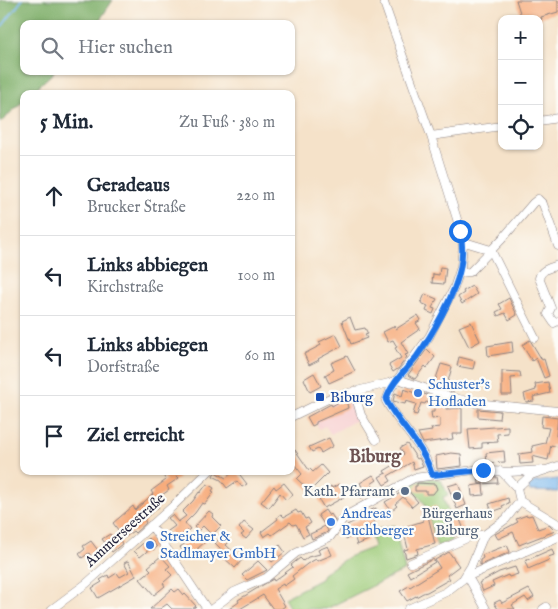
<!DOCTYPE html>
<html lang="de">
<head>
<meta charset="utf-8">
<style>
	body { margin:0; font-family:"IM FELL English",serif; background:#f6f6f7; color:#1f2937 }
	.controls { position:absolute; right:15px; top:15px; display:grid; overflow:hidden; border-radius:10px; box-shadow:0 1px 4px #0004 }
	.controls button { width:45px; height:45px; display:grid; place-items:center; padding:0; border:0; border-bottom:1px solid #e0e1e3; background:#fff; color:#1f2937; font:25px sans-serif }
	.stop { position:absolute; width:15px; height:15px; margin:-11px; border:4px solid #1a73e8; border-radius:50%; background:#fff }
	.stop.end { background:#1a73e8; border-color:#fff; box-shadow:0 1px 5px #0008 }
	.list { margin:0; padding:0; list-style:none }
	h2 { display:flex; justify-content:space-between; align-items:center; height:65px; margin:0; padding:0 20px; font-size:21px }
	h2 small { font-size:16px; font-weight:400; color:#747a83 }
	.list li { display:grid; grid-template-columns:32px 1fr auto; gap:15px; align-items:center; box-sizing:border-box; height:80px; padding:0 20px; border-top:1px solid #e0e1e3 }
	.list b { display:block; font-size:19px; white-space:nowrap }
	.list p { margin:0; font-size:16px; white-space:nowrap; color:#747a83 }
	.list em { font-size:16px; font-style:normal; color:#747a83 }
	.icon { flex:none; width:28px; height:28px; fill:none; stroke:currentColor; stroke-width:2; stroke-linecap:round; stroke-linejoin:round }
	.map { position:relative; flex:none; width:558px; height:609px; overflow:hidden }
	.search { position:absolute; background:#fff; box-shadow:0 1px 4px #0004; left:20px; top:20px; width:275px; height:55px; display:flex; align-items:center; gap:12px; box-sizing:border-box; padding:0 18px; border-radius:10px; color:#747a83; font-size:19px }
	.panel { position:absolute; background:#fff; box-shadow:0 1px 4px #0004; left:20px; top:90px; width:275px; height:385px; border-radius:10px }
	.map>svg:first-child { display:block }
</style>
</head>
<body>
<div class="map">
<svg width="558" height="609" viewBox="0 0 558 609">
	<rect width="100%" height="100%" fill="#fdfcf7"/>
	<filter id="ink" filterUnits="userSpaceOnUse"><feTurbulence type="fractalNoise" baseFrequency=".02" numOctaves="2"/><feDisplacementMap in="SourceGraphic" scale="10" xChannelSelector="R" yChannelSelector="G"/><feConvolveMatrix kernelMatrix="1 2 1 2 8 2 1 2 1" color-interpolation-filters="sRGB"/></filter>
	<filter id="wash" filterUnits="userSpaceOnUse"><feTurbulence type="fractalNoise" baseFrequency=".0096" numOctaves="4" result="noise"/><feDisplacementMap in="SourceGraphic" scale="20" xChannelSelector="R" yChannelSelector="G"/><feGaussianBlur stdDeviation="1.12" result="paint"/><feColorMatrix in="noise" values="0 0 0 0 0 0 0 0 0 0 0 0 0 0 0 0 0 1.4 0 .05"/><feComposite in="paint" operator="in"/></filter>
	<g filter="url(#wash)">
		<rect width="100%" height="100%" fill="#f5e2c9"/>
		<path fill="#f7cfd0" d="M342,400L343,402L353,400L358,419L331,434L325,426L319,429L312,414L329,405Z"/>
		<path fill="#9ecb79" stroke="#60765a" d="M432,478L441,480L448,495L443,497L450,517L444,519L452,541L437,546L425,504L410,485L415,482Z
			M394,525L405,570L326,609H290L284,598L321,579L323,574L348,557L374,547L370,531Z"/>
		<path fill="#7eaf69" stroke="#506852" d="M0,0H113L97,24H24V71H55L30,94H24V100L0,123Z"/>
		<path fill="#7ab7ed" stroke="#4e6c94" d="M558,479V492L530,491L528,486L534,482Z"/>
		<g fill="none" stroke-linecap="round" stroke-linejoin="round">
			<path stroke="#7ab7ed" stroke-width="2" d="M0,29L22,0"/>
		</g>
		<g id="blocks">
			<path fill="#f7ac7c" d="M516,0H558V12L541,17L542,19H522Z
				M440,267L446,268L444,284L432,283L433,274L439,275Z
				M472,286L477,294L462,304L458,297L464,293L463,291Z
				M425,294L437,299L432,308L435,309L433,314L426,311L428,306L421,303Z
				M509,298L517,315L509,320L505,313L498,316L496,312L502,309L499,304Z
				M418,315L421,320L416,323L420,329L401,342L408,354L405,355L407,357L399,368L393,372L389,365L401,358L395,348L397,347L393,340L388,342L383,332L395,326L396,329Z
				M350,317L355,330L365,328L368,334L365,335L367,338L351,344L342,321Z
				M471,322L480,341L469,347L459,327Z
				M336,334L342,346L318,359L319,360L309,365L304,354L321,345L319,342Z
				M530,340L542,360L544,359L549,376L544,378L536,358L532,361L522,345Z
				M512,342L513,352L488,356L487,346Z
				M427,349L435,357L427,368L425,366L415,379L411,377L408,375Z
				M347,356L355,371L329,383L325,375L334,370L331,363Z
				M459,357L475,361L473,369L457,366Z
				M441,364L452,367L447,385L455,387L454,392L434,384Z
				M502,371L520,372L521,377L511,378L512,395H502Z
				M314,373L321,386L310,392L304,379Z
				M548,382L550,393L533,397L534,401L526,402L524,394L536,390L535,384Z
				M404,389L415,393V391L430,396L429,399H438L445,401L446,409L462,408V434H452L453,439L423,443L418,433L432,431L431,428L440,427V418L432,419L431,412H434V404L426,402L425,404L421,403L417,415L413,414L416,404L406,401L405,404L393,401L395,393L402,396Z
				M342,400H346L348,408L316,422V424L312,426L307,417L331,404L332,406Z
				M478,409L500,411L499,419L478,417Z
				M542,416L558,418L556,436L558,437V447L551,445L548,460L532,456L533,463L520,464L519,454L533,452L532,446L545,443L549,428L541,427Z
				M508,426V433L497,434L498,442L482,443V448L470,449L468,429Z
				M329,438L333,446L321,453L318,449L312,452L309,447Z
				M407,444L417,459L419,458L423,466L414,469L412,462L388,476L391,481L384,485L379,477L386,473V474L384,471L394,465L392,462L404,454L400,448Z
				M295,450L309,470L310,469L313,472L321,465L328,473L310,491L297,479L302,474L294,464L291,466V453Z
				M504,451L505,462L487,463L486,453Z
				M451,453L461,454L462,466L437,469L436,456Z
				M160,471H181L176,475L179,478L167,486L169,490L154,501L159,507L144,519L146,523L135,533L133,531L124,538L113,523L133,506L135,510L153,494L151,491L166,480Z
				M234,471H237L247,484L242,487L237,481L227,488L221,480L213,476L215,472L226,478Z
				M373,475L377,480L371,484L375,490L361,498L358,493L364,490L360,483Z
				M478,476L497,477L498,483L479,484Z
				M284,483L293,494L286,500L280,493L269,508L261,502L274,486L276,489Z
				M417,483L435,484L437,489L433,494H426V491H415V486H417Z
				M458,483L466,505L457,509L448,486Z
				M207,484L214,488L212,491L214,492L205,504L202,503L195,513L185,523L190,529L175,540L168,531L175,526L168,518L172,515L178,522L186,516L182,512L193,501L199,492L200,493Z
				M339,484L346,496L324,508L318,498L328,492L326,489L331,486L332,488Z
				M483,484L484,495L472,496L471,486Z
				M407,489L418,502L412,507L403,497L395,504L397,506L391,511L385,502Z
				M508,498L509,503L502,506L503,508L492,512L489,504Z
				M436,506L438,513L428,516L435,544L417,549L418,554L406,558L404,550L408,549L404,533L400,534L398,529L423,521L422,510Z
				M376,508L379,516L373,519L375,524L365,528L368,540L357,545L354,535L346,539L343,529L348,527L347,525L351,523L371,514L369,511Z
				M296,510L298,513L301,512L305,519L308,518L311,523L305,527L309,534L303,537L296,524L293,525L290,522L272,535L270,533L264,537L261,532L278,519L277,517L281,514L284,517Z
				M325,510L329,516L331,514L335,520L333,524L326,527L328,531L326,533L312,539L310,534L321,529V528L325,526L318,515Z
				M209,511L213,514L212,517L221,526L212,535L203,526L198,531L194,527Z
				M527,515L528,516L532,515L538,529L549,525L555,531L519,545L513,532L498,539L495,534L518,522L516,519Z
				M459,517L465,532L454,536L448,521Z
				M244,522L254,530L246,539L241,535L244,533L239,528Z
				M110,534L116,542L120,540L122,544L112,552L102,539Z
				M198,534L206,541L197,549L199,552L189,559L180,547Z
				M223,536L229,542L226,545L242,560L235,568L222,556L221,554L223,551L215,543Z
				M149,538L157,547L153,550L151,548L140,557L134,551Z
				M91,541L100,553L92,558L89,553L82,558L79,554L85,549L83,546Z
				M280,545L285,552L272,562L267,556Z
				M507,545L510,552L480,565V560L483,558L482,555Z
				M328,546L332,555L317,561L316,559L307,564L292,576L294,579L284,586L283,584L275,589L285,606L281,609H273L263,595L240,609H229L239,602L238,600L261,586L273,579L274,581L293,567L291,565L300,558L303,561L308,557L320,554L318,550Z
				M552,549L554,555L548,557L549,560L528,569L525,561Z
				M449,552L459,566L447,575L450,579L427,592L423,593L416,597V596L407,601L400,591L409,586L410,587L440,568L435,560Z
				M161,556L170,566L166,569L172,575L163,583L165,586L154,595L140,579L151,570L148,567Z
				M433,559L435,562L410,577L407,572Z
				M128,561L136,576L98,598L92,588L102,582L100,580L108,575L109,578L117,573L120,577L129,572L124,563Z
				M258,561L267,570L247,580L242,575Z
				M515,567L518,574L509,577L508,575L492,582L494,586L483,591L479,583L499,572Z
				M172,589L175,592L179,589L184,595L185,594L196,606L192,609H172L167,604L160,609H150Z
				M529,589L534,597L528,601L525,597L512,605L515,609H498L494,603L500,600L502,603Z"/>
		</g>
	</g>
	<g filter="url(#ink)">
		<use href="#blocks" fill-opacity="0" stroke="#8c8282" stroke-width="1"/>
		<g fill="none" stroke-linecap="round" stroke-linejoin="round">
			<g stroke="#8c8282" stroke-width="9">
				<path id="minor" d="M383,0L431,136L457,219L463,244L461,267L454,288L429,337L391,388L386,401C400,427 424,445 432,475
					M539,121L558,118
					M431,136L502,126
					M463,244L468,243L491,250L535,338
					M558,265C551,268 541,269 539,278L551,308L548,314L554,323L558,321
					M459,273L470,272L503,238L533,203L538,199L543,204L558,246
					M398,379L451,397L475,403L558,411
					M354,391L361,415L376,440
					M291,417L332,397L389,383L397,380
					M501,471L517,488L520,501
					M517,488L531,475L558,466
					M520,501L558,524
					M151,525L207,609
					M411,563L474,535H484
					M52,609L87,583L173,506L209,471
					M212,609L234,592L266,578L296,553L330,537L343,519L349,514L414,478L474,470L509,472L544,470
					M408,609L446,592L463,579L471,566L484,535L506,519L520,501
					M486,609L467,575L473,574L558,537
					M543,609L546,607"/>
			</g>
			<use href="#minor" stroke="#fff" stroke-width="8"/>
		</g>
	</g>
	<g fill="none" stroke-linecap="round" stroke-linejoin="round" filter="url(#ink)">
		<path stroke="#1a73e8" stroke-width="6" d="M460,231C463,244 463,256 460,269C455,295 432,335 417,356C406,370 391,383 386,400C400,427 424,445 432,475L483,470"/>
	</g>
	<g fill="#3f7fe0" stroke="#fdfcf7" stroke-width="2">
		<circle cx="418" cy="393" r="5"/>
		<circle cx="331" cy="522" r="5"/>
		<circle cx="150" cy="545" r="5"/>
	</g>
	<rect fill="#1a4fb4" stroke="#fdfcf7" stroke-width="2" x="315" y="392" width="10" height="10" rx="2.5"/>
	<g fill="#5c6f8a" stroke="#fdfcf7" stroke-width="2">
		<circle cx="405" cy="491" r="5"/>
		<circle cx="457" cy="496" r="5"/>
	</g>
	<g text-anchor="middle" dominant-baseline="central" stroke-width="4.5" stroke-linejoin="round" paint-order="stroke">
		<g font-size="15" fill="#366cbe" stroke="#fdfcf7" text-anchor="start">
			<text x="428" y="384">Schuster's<tspan x="428" dy="17">Hofladen</tspan></text>
			<text x="341" y="513">Andreas<tspan x="341" dy="17">Buchberger</tspan></text>
			<text x="160" y="536">Streicher &amp;<tspan x="160" dy="17">Stadlmayer GmbH</tspan></text>
		</g>
		<g font-size="15" fill="#164399" stroke="#fdfcf7" text-anchor="start">
			<text x="330" y="397">Biburg</text>
		</g>
		<g font-size="15" fill="#4e5e75" stroke="#fdfcf7" text-anchor="end">
			<text x="395" y="491">Kath. Pfarramt</text>
			<text x="457" y="513" text-anchor="middle">Bürgerhaus<tspan x="457" dy="17">Biburg</tspan></text>
		</g>
		<g font-size="15" fill="#22223b" stroke="#fdfcf7">
			<text transform="translate(125 530) rotate(-42)">Ammerseestraße</text>
		</g>
		<g font-size="18" font-weight="bold" fill="#6d5252" stroke="#fdfcf7">
			<text x="375" y="457">Biburg</text>
		</g>
	</g>
</svg>
<div class="controls">
<button>+</button>
<button>−</button>
<button><svg class="icon" aria-label="locate" viewBox="0 0 24 24"><circle cx="12" cy="12" r="6"/><path d="M12 2v4M12 18v4M2 12h4M18 12h4"/></svg></button>
</div>
<div class="stop" style="left:460px;top:231px"></div>
<div class="stop end" style="left:483px;top:470px"></div>
<div class="search"><svg class="icon" aria-label="search" viewBox="0 0 24 24"><circle cx="10" cy="10" r="6"/><path d="M15 15l6 6"/></svg>Hier suchen</div>
<section class="panel">
<h2>5 Min.<small>Zu Fuß · 380 m</small></h2>
<ul class="list">
<li><svg class="icon" aria-label="ahead" viewBox="0 0 24 24"><path d="M12 20V5M6 11l6-6 6 6"/></svg><div><b>Geradeaus</b><p>Brucker Straße</p></div><em>220 m</em></li>
<li><svg class="icon" aria-label="left" viewBox="0 0 24 24"><path d="M17 20v-9H6M10 6l-5 5 5 5"/></svg><div><b>Links abbiegen</b><p>Kirchstraße</p></div><em>100 m</em></li>
<li><svg class="icon" aria-label="left" viewBox="0 0 24 24"><path d="M17 20v-9H6M10 6l-5 5 5 5"/></svg><div><b>Links abbiegen</b><p>Dorfstraße</p></div><em>60 m</em></li>
<li><svg class="icon" aria-label="arrive" viewBox="0 0 24 24"><path d="M6 21V4h12l-3 4 3 4H6"/></svg><div><b>Ziel erreicht</b></div></li>
</ul>
</section>
</div>
</body>
</html>
